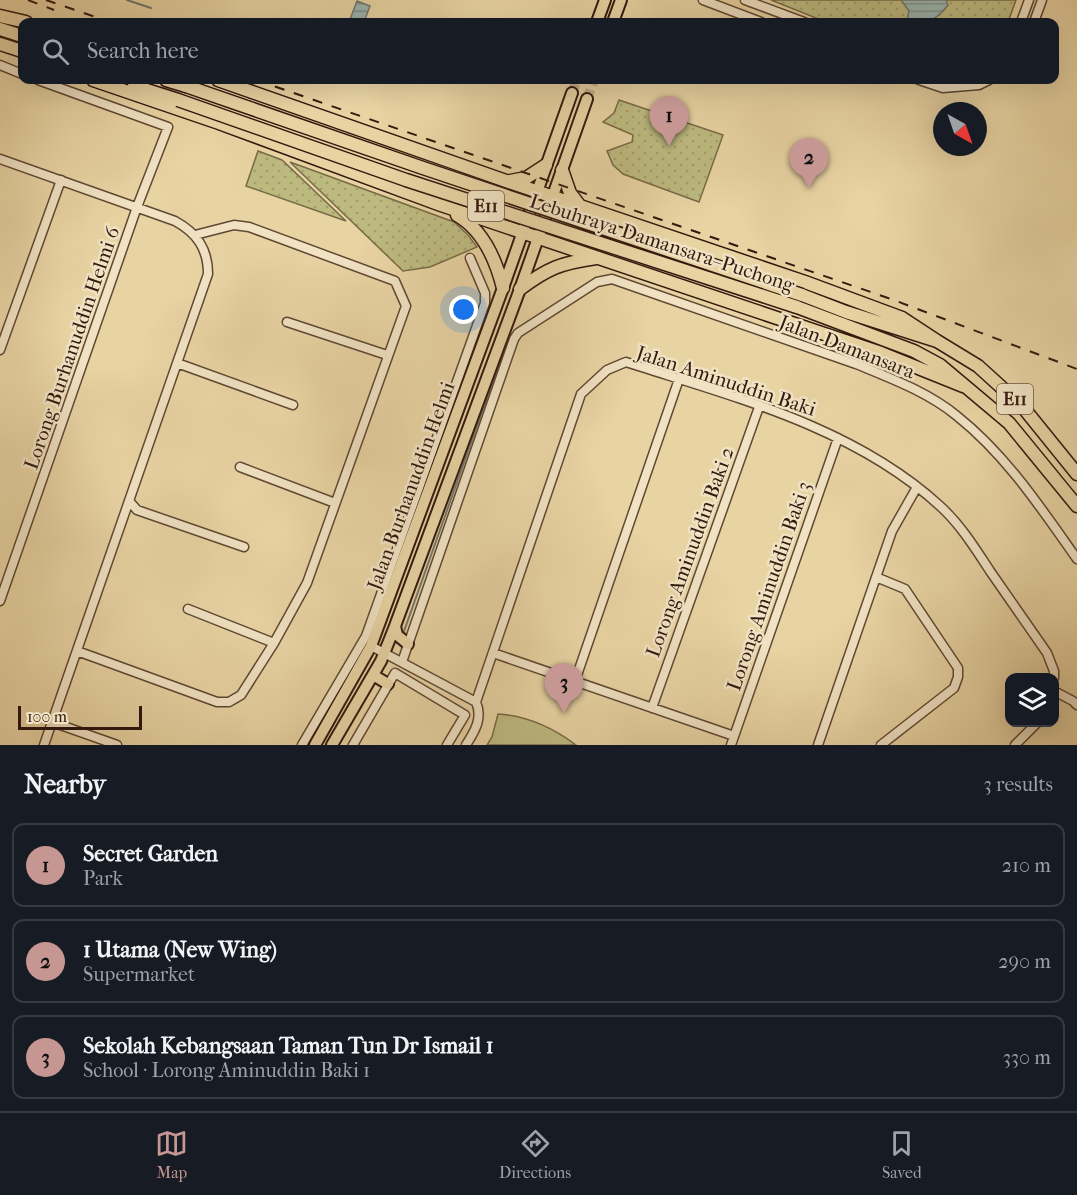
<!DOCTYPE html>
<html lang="en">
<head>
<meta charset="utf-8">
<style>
	body { margin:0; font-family:"IM FELL French Canon",serif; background:#20242c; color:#f1f3f6 }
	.controls { position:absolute; right:18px; bottom:18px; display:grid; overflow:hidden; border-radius:12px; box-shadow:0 6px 24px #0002 }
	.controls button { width:54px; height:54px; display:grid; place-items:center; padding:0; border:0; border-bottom:2px solid #363941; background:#171b24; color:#f1f3f6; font:30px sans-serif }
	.compass { position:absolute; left:933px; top:102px; width:54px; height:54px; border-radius:50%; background:#171b24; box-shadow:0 6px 24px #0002; rotate:140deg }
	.scale { position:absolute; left:18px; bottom:15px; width:124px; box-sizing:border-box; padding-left:6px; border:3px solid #33190e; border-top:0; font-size:16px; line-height:21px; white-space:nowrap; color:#33190e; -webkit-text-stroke:4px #f0e2c3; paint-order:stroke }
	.you { position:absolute; left:464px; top:310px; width:21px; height:21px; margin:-15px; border:4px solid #fff; border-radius:50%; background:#1a73e8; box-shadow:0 0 0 9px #1a73e833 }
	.badge { display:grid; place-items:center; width:39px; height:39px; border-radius:50%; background:#c59692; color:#111; font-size:20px; font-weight:700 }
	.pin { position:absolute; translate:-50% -50px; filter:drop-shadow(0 2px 3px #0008) }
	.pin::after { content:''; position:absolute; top:32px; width:21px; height:18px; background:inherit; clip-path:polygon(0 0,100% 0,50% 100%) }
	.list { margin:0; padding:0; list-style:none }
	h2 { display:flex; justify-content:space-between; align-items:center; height:78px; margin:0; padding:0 24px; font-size:26px }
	h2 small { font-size:20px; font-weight:400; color:#9ea1a6 }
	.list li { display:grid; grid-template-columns:39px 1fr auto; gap:18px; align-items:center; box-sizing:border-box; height:84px; margin:0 12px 12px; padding:0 12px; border:2px solid #363941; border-radius:12px }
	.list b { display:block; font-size:22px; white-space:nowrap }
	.list p { margin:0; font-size:20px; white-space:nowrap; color:#9ea1a6 }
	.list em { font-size:20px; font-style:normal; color:#9ea1a6 }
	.icon { flex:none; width:33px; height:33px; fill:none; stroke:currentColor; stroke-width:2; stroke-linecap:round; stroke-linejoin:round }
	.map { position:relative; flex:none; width:1077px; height:745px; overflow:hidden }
	.search { position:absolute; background:#171b24; box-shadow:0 6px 24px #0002; left:18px; right:18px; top:18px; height:66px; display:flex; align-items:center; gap:15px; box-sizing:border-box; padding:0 21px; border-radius:12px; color:#9ea1a6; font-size:22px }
	.sheet { height:366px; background:#171b24 }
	nav { display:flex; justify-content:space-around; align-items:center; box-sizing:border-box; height:84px; border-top:2px solid #363941; background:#171b24; font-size:16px; color:#9ea1a6 }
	nav a { display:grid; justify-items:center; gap:3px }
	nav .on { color:#c59692 }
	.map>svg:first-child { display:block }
</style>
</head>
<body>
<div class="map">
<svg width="1077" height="745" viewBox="0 0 1077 745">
	<defs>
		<pattern id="grass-dots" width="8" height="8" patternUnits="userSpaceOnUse" patternTransform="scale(1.5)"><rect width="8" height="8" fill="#bdba80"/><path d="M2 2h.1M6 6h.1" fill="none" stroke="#a39f6d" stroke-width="1.8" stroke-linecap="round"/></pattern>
		<pattern id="water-rules" width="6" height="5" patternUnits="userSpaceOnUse" patternTransform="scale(1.5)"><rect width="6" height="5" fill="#9ab6b0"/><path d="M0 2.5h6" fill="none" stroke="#7e938e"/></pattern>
	</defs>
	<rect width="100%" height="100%" fill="#e8d3a3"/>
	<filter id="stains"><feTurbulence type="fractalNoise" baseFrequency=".00333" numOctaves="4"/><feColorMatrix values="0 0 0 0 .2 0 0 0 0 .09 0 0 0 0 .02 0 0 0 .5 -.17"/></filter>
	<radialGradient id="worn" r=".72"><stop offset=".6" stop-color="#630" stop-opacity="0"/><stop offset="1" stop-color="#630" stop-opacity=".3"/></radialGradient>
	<path fill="url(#grass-dots)" stroke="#786a47" stroke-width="1.5" d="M771,0H1016L1008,22H826Z
		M619,100L723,135L699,202L623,174L613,165L607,151L632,142L633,135L603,122L614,113Z
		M258,151L282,160L346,221L246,186Z
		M290,162L454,222L468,235L477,247L430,267L403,271Z"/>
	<path fill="#bdba80" stroke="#786a47" stroke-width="1.5" d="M498,714C528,716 552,727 576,745H487L492,737Z"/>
	<path fill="url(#water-rules)" stroke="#71776f" stroke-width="1.5" d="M901,0H946L948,5C936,21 928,23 909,22L907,20L909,11Z
		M357,1L370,6L364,22H349Z"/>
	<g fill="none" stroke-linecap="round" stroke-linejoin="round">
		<path stroke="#71776f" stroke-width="2" d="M127,0L151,8
			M403,634L503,353"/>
		<path stroke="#c4ae85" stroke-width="10" stroke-dasharray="10 5" stroke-linecap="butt" d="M572,93L577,80
			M587,99L594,80"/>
		<g stroke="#604833" stroke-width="11">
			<path id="minor" d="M703,0L761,22
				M745,0L804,22
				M1021,22L1029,0
				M1034,22L1042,0
				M0,65L22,74
				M919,80L943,88L979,85L989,80
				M0,159L175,221C197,233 208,249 208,274L44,745
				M287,322L387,355
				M0,350L61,180
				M177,363L293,405
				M240,467L335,503
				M129,501L137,510L244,547
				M876,577L905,589L958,668V677L954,688L881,745
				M0,601L137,207L168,127L38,80
				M188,609L274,643
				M371,646L476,702
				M77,651L217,702H229L241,695L274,643L307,583L406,306L395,281L249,227L234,225L195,235
				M493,653L734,736
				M402,662L514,339L518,333L597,282L612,279L856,364C890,378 928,392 957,416C1006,455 1041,508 1077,559
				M575,681L679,379
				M1054,691L1073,701L1077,705
				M652,708L759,407
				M52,722L117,745
				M302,745L366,636L485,303V293L470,258
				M353,745L395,673L465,715L447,745
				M466,745C475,731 483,718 476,702L581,394L607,370L626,362C734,397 854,427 940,506C960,524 975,548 990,571C1009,598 1028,626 1047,653L1054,671V678
				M731,745L838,438
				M818,745L892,531L917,487
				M1015,745L1038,722"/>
		</g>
		<g stroke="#33190e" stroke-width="14">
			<path id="major" d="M597,22L605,0
				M613,22L621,0
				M395,626L397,635L408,644
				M373,675L388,684
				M315,745L371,646L503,288L572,93
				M332,745L381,661L395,626L520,289L587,99"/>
		</g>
		<g stroke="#33190e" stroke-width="15">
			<path id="highway" d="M0,16L26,22
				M0,29L22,36
				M0,44L22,51
				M93,80L219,123L441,205L881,353L963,386
				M166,80L186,86
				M218,80L509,182L805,282L902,318L937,341
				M134,86L178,100
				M562,170L570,193L580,206
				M510,181L526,178L546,165
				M457,215C483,230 496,260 503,288
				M520,289C548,268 561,263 596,258
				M802,295L846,312L937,341L978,366L1022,406L1077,474
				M797,307L914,351L940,365L1009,423L1077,506"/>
		</g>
		<use href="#minor" stroke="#f0e2c3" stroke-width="8"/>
		<use href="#major" stroke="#e8d3a3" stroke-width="10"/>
		<use href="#highway" stroke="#e8d3a3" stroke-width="12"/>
		<path stroke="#33190e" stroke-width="2" stroke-dasharray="10 10" stroke-linecap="butt" d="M28,0L54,10
			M46,0L110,22
			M256,80L891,299L1077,369"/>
		<g stroke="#33190e" stroke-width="15" stroke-linecap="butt">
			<path id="highway-bridge" d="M186,86L423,168L802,295
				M178,100L406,180L797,307"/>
		</g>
		<use href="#highway-bridge" stroke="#e8d3a3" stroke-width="12"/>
	</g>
	<g text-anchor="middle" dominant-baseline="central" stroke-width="5" stroke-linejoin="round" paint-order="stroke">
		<g fill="#f0e2c3" stroke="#6c5544" stroke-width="1.5">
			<rect x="468" y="191" width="36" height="30" rx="4.5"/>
			<rect x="997" y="384" width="36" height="30" rx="4.5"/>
		</g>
		<g font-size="18" font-weight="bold" fill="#33190e">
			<text x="486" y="206">E11</text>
			<text x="1015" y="399">E11</text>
		</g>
		<g font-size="20" fill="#33190e" stroke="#f0e2c3">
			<text transform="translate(662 243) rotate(18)">Lebuhraya Damansara–Puchong</text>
			<text transform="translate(847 347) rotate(21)">Jalan Damansara</text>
			<text transform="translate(72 348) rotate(-71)">Lorong Burhanuddin Helmi 6</text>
			<text transform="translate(726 381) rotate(18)">Jalan Aminuddin Baki</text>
			<text transform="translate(411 486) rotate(-70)">Jalan Burhanuddin Helmi</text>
			<text transform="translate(690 552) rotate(-70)">Lorong Aminuddin Baki 2</text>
			<text transform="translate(769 586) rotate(-71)">Lorong Aminuddin Baki 3</text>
		</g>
	</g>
	<rect width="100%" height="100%" filter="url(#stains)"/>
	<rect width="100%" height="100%" fill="url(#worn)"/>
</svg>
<div class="controls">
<button><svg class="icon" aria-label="layers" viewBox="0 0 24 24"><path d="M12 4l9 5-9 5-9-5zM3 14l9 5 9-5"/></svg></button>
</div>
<svg class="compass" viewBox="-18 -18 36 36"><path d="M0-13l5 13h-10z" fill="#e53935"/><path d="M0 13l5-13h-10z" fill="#9ea1a6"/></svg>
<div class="scale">100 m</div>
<div class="you"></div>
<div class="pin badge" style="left:669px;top:146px">1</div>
<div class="pin badge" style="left:809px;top:188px">2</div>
<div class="pin badge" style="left:564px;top:713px">3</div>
<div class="search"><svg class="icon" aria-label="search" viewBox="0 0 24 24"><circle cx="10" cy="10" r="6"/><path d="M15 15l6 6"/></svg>Search here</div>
</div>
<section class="sheet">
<h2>Nearby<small>3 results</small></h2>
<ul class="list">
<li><span class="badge">1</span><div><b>Secret Garden</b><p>Park</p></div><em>210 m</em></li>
<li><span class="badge">2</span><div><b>1 Utama (New Wing)</b><p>Supermarket</p></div><em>290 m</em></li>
<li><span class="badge">3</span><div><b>Sekolah Kebangsaan Taman Tun Dr Ismail 1</b><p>School · Lorong Aminuddin Baki 1</p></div><em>330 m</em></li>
</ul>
</section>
<nav>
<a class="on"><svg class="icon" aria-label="map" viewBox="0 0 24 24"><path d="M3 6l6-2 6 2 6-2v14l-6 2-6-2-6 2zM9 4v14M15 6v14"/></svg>Map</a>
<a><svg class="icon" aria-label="directions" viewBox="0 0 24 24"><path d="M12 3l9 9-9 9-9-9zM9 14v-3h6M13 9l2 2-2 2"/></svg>Directions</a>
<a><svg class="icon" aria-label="saved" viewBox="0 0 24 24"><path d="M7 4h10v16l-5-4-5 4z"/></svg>Saved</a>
</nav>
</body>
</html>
